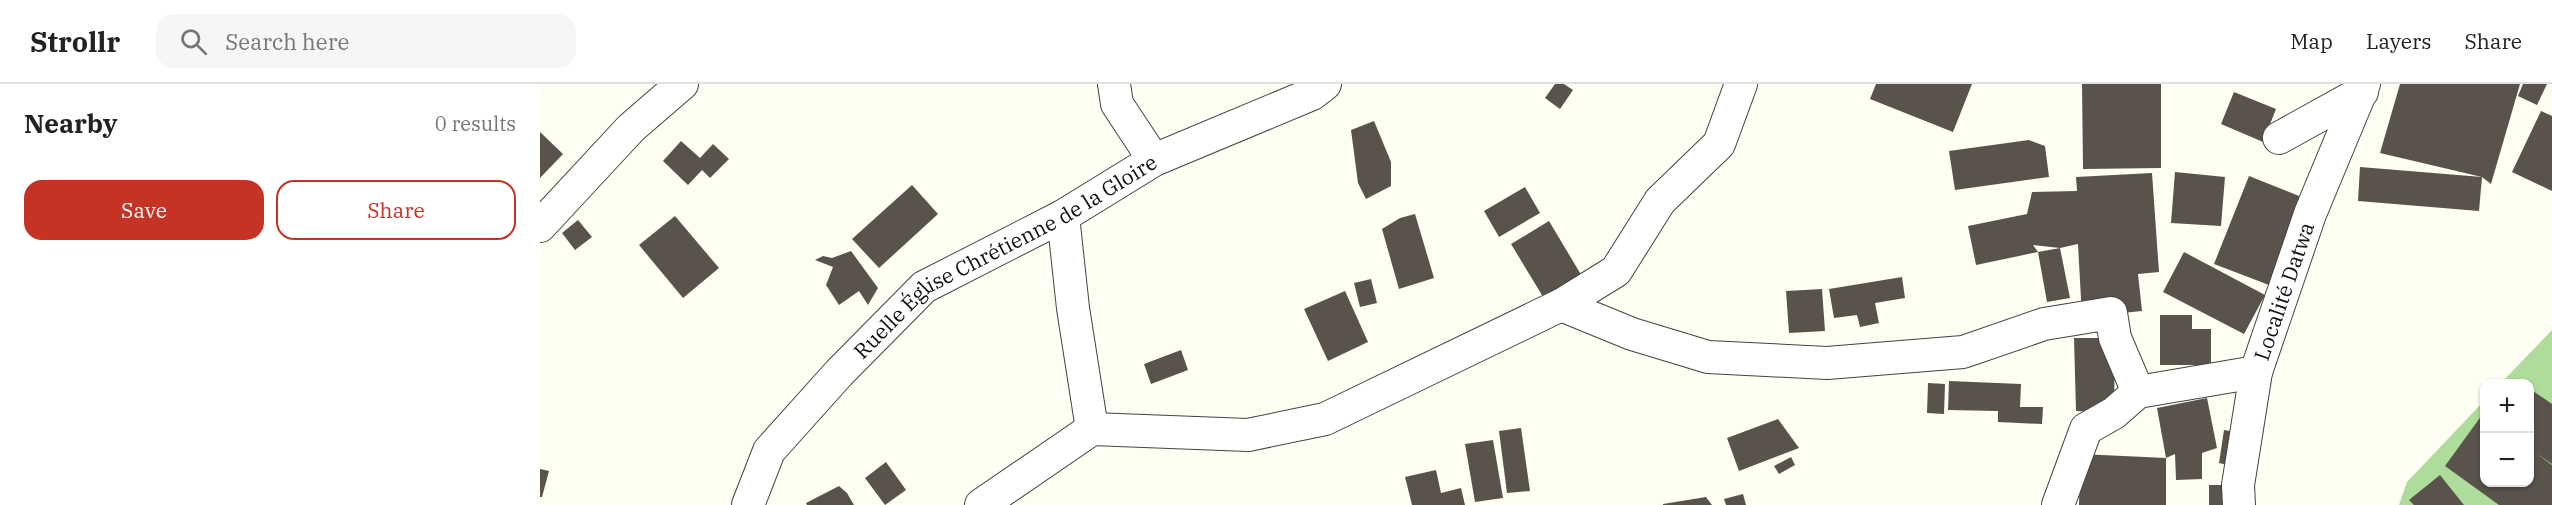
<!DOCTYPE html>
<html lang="en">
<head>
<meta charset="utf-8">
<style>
	body { margin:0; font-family:"IBM Plex Serif",serif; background:#f6f6f6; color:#222 }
	.controls { position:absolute; right:18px; bottom:18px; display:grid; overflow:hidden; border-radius:12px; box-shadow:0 2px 4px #0004 }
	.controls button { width:54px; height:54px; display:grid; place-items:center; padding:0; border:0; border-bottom:2px solid #e0e0e0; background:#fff; color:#222; font:30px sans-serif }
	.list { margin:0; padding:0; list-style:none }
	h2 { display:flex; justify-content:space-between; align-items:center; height:78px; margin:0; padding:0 24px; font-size:26px }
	h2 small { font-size:20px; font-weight:400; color:#767676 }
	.actions { display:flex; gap:12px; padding:18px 24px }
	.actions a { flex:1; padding:14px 0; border:2px solid #c43324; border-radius:18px; text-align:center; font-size:21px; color:#c43324 }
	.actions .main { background:#c43324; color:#fff }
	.icon { flex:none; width:33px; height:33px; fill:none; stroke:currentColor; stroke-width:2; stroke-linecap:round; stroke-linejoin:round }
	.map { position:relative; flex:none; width:2012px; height:421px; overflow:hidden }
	header { display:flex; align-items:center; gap:36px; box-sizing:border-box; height:84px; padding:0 30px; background:#fff; border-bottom:2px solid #e0e0e0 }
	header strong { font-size:28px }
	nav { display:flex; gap:33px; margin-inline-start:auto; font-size:21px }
	.search { width:420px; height:54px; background:#f6f6f6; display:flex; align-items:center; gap:15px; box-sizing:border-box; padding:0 21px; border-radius:18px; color:#767676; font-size:22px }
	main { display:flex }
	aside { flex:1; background:#fff }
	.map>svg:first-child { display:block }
</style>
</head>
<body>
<header>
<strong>Strollr</strong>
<div class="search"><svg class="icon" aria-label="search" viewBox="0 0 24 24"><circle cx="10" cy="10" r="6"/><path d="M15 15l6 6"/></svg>Search here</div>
<nav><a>Map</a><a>Layers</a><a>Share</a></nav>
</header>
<main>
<aside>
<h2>Nearby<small>0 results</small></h2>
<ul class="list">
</ul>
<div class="actions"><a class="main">Save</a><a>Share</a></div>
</aside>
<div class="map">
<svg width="2012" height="421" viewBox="0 0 2012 421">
	<rect width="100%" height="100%" fill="#fffef3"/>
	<path fill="#aedc9a" d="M2012,246V421H1859L1867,398L1944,317V398H1990V300L1961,299Z"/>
	<path fill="#59534c" d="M1015,0H1024L1033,6L1020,25L1005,14Z
		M1336,0H1432L1413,48L1330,15Z
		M1542,0H1621V84L1543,85Z
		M1860,0H1980L1951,100L1942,93L1840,69Z
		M1983,0H2007L1997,21L1978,12Z
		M1694,8L1736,25L1723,58L1681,40Z
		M2001,27L2012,32V107L1972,88Z
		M834,37L851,78V102L826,115L818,99L811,46Z
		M0,48L23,70L0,94Z
		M1489,56L1505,62L1509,93L1415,106L1409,67Z
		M141,57L160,74L173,60L189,75L170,94L162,86L148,101L123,77Z
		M1820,83L1942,93L1939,127L1818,117Z
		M1635,88L1685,93L1681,142L1631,139Z
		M1612,89L1619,188L1598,190L1602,227L1542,233L1538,160L1520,164L1493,161L1498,168L1436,181L1428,142L1487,130L1492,108L1537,107L1536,93Z
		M1709,92L1764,114L1729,201L1674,180Z
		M372,101L398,130L339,184L312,155Z
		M985,103L1000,129L959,153L944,127Z
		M875,130L894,194L859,205L842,145L860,134Z
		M135,132L179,184L143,214L99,161Z
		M38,136L52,153L35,166L22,149Z
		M1009,137L1043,194L1005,216L971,160Z
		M1520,164L1530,214L1507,218L1498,168Z
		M311,167L338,204L328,221L319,207L299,221L286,201L293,183L275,176L283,172L292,174Z
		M1644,168L1725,211L1704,250L1623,208Z
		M1362,193L1365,214L1335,219L1339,239L1320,243L1317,231L1294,234L1289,205Z
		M831,195L837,219L820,223L814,199Z
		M1282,205L1285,247L1249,249L1246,207Z
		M805,207L828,258L788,277L764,225Z
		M1620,231H1652V245H1671V281H1620Z
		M1534,254H1575L1574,329L1536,327Z
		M641,266L648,286L611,300L604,280Z
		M1409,297L1481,300L1480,323H1503L1502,340L1458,338V327L1408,326Z
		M1388,299L1405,300L1404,330L1387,329Z
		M1990,305L2012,320V380L1997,370L2012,381V421H1959L1905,382L1942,331L1944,333V399H1989Z
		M1667,314L1677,364L1662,369V395L1636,396L1635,370L1626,374L1617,324Z
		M1238,335L1259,364L1199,387L1187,354Z
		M981,344L990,407L967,409L959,347Z
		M1684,346L1706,350L1692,382L1679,379Z
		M953,356L963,414L935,418L925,360Z
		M1540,370L1626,374V421H1539Z
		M1251,373L1255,381L1239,390L1234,382Z
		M346,378L366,406L345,421L325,394Z
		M0,385L9,387L2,413H0Z
		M896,386L901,409L921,404L925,421H872L865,393Z
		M1900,391L1924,421H1874L1869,416Z
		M1669,401H1698L1699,421H1669Z
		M299,402L307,409L314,421H267L266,419Z
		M1203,410L1206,421H1186L1184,415Z
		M1166,413L1172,421H1123V420Z"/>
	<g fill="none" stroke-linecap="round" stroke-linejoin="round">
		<g stroke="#434343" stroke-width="34">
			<g id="minor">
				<path d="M574,0L577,20L614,76"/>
				<path d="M1739,54L1822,8"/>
				<path d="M0,142L91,44L142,0"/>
				<path d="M1021,221L1092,250L1168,273L1287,279L1423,268L1504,240L1571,229L1575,254L1598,308"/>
				<path d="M552,345L708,351L785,335L1021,221L1076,187L1120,117L1179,60L1201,0"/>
				<path id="s1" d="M208,421L229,367L299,289L384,203L523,132L614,76L772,10L785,0"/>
				<path d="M441,421L552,345L533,224L523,132"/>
				<path d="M1518,421L1546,345L1574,329L1598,308L1716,288"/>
				<path id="s2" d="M1699,421L1698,401L1716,288L1770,130L1824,0"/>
			</g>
		</g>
		<use href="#minor" stroke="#fff" stroke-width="32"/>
	</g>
	<g text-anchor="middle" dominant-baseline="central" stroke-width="6" stroke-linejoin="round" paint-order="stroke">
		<g font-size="21" fill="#101010" stroke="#fff">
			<text stroke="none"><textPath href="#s1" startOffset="368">Ruelle Église Chrétienne de la Gloire</textPath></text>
			<text stroke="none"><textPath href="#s2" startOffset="220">Localité Datwa</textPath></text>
		</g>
	</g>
</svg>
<div class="controls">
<button>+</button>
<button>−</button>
</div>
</div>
</main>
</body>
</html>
